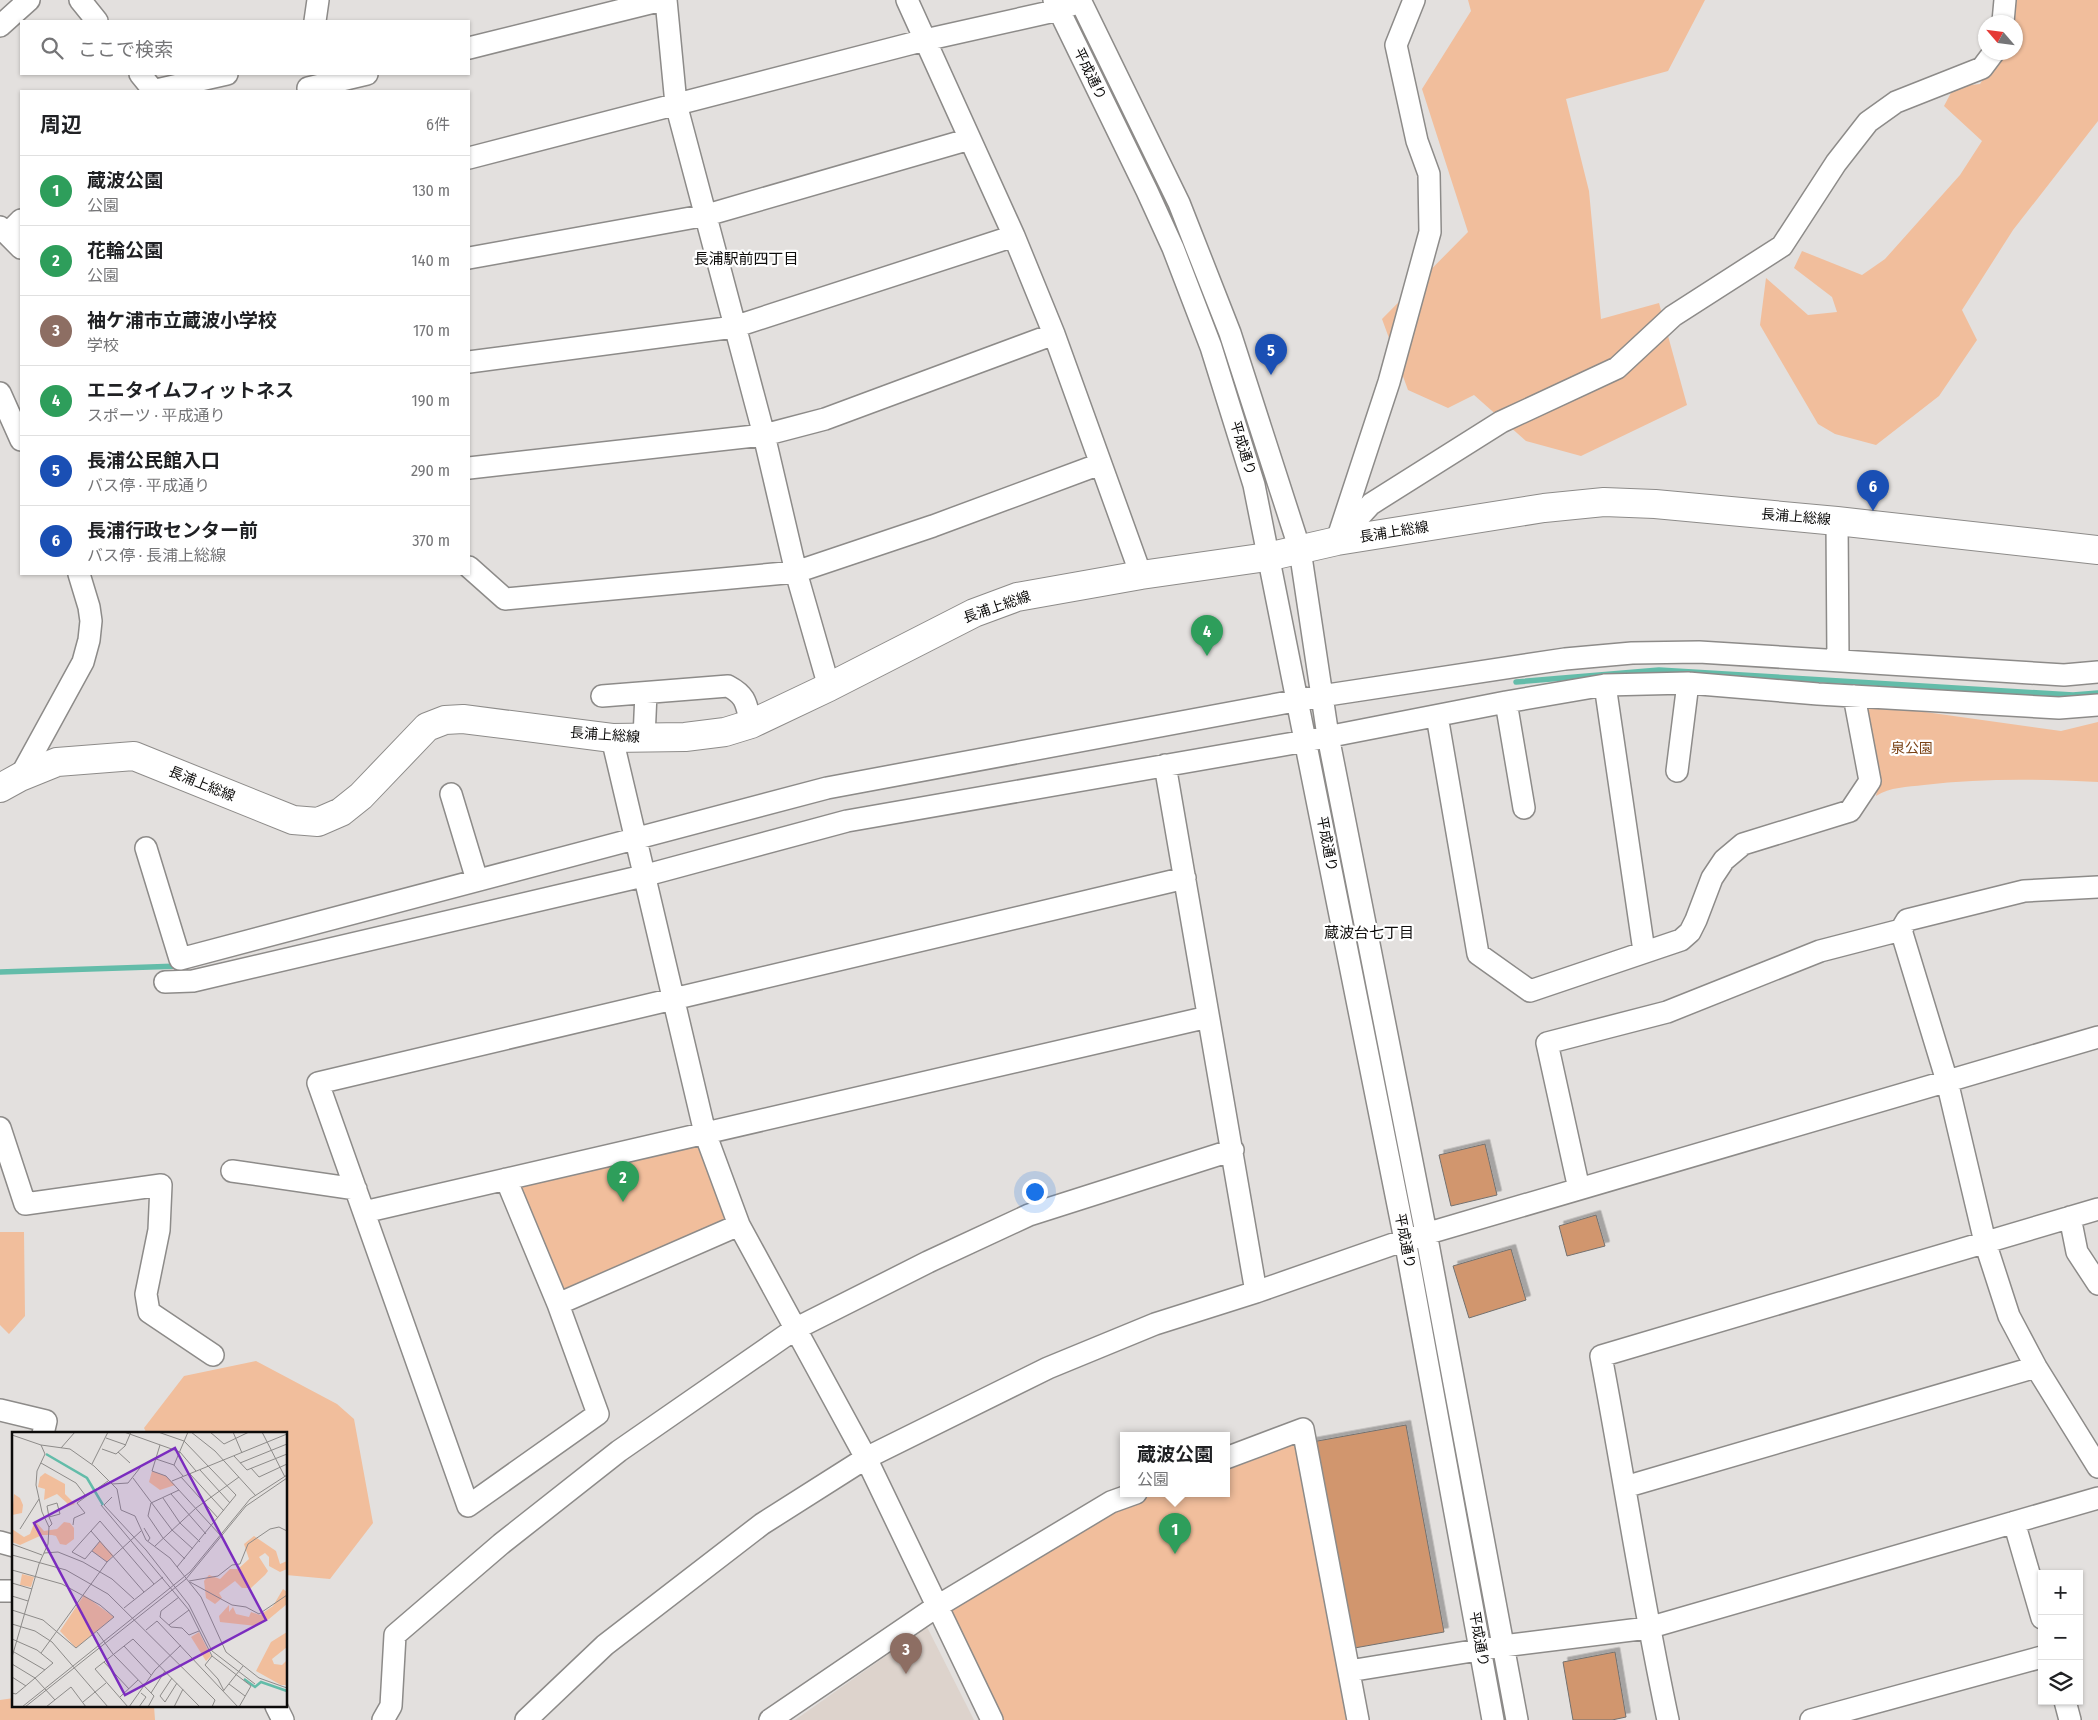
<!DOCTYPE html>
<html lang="ja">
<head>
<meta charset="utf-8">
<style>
	body { margin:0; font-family:"Fira Sans Condensed","Noto Sans JP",sans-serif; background:#f6f6f6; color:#202124 }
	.controls { position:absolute; right:15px; bottom:15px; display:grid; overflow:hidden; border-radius:0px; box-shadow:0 1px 4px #0004 }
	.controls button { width:45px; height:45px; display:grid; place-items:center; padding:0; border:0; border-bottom:1px solid #e0e0e0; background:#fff; color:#202124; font:25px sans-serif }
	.compass { position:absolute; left:1978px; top:15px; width:45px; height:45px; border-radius:50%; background:#fff; box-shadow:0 1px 4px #0004; rotate:298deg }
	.you { position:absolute; left:1034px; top:1191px; width:18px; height:18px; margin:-12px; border:4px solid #fff; border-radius:50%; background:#1a73e8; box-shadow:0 0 0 8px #1a73e833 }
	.badge { display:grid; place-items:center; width:32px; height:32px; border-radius:50%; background:#0f766e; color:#fff; font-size:16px; font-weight:700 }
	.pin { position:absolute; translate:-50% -41px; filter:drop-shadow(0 1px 2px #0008) }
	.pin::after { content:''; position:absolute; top:26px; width:18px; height:15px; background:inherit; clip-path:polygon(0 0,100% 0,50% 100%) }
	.popup { position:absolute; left:1120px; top:1432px; width:110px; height:65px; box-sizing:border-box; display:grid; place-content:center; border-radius:0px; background:#fff; filter:drop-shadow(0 1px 4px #0005); font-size:16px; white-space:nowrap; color:#757577 }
	.popup b { font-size:19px; color:#202124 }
	.popup::after { content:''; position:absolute; left:50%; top:100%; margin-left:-10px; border:10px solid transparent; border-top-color:#fff }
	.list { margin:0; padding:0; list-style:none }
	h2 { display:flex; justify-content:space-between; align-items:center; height:65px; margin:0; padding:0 20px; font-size:21px }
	h2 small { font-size:16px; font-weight:400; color:#757577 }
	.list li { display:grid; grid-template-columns:32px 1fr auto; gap:15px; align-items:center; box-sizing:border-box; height:70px; padding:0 20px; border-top:1px solid #e0e0e0 }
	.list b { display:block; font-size:19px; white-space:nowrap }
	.list p { margin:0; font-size:16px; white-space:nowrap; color:#757577 }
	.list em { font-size:16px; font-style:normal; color:#757577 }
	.icon { flex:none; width:28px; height:28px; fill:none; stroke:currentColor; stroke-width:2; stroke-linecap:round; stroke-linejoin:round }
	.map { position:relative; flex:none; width:2098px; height:1720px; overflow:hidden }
	.search { position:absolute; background:#fff; box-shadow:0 1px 4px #0004; left:20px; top:20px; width:450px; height:55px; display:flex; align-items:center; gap:12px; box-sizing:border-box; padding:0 18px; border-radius:0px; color:#757577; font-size:19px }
	.panel { position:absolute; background:#fff; box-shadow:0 1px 4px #0004; left:20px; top:90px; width:450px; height:485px; border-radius:0px }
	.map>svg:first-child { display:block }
</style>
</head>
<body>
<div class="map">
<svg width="2098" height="1720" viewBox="0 0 2098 1720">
	<defs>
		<filter id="shadow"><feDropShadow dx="4.5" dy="-4.5" stdDeviation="0" flood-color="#0004"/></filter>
	</defs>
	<rect width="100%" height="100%" fill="#e3e0de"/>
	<path fill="#ddd3cc" d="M927,1627L974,1720H795Z"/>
	<path fill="#f1be9c" d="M1468,0H1705L1668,71L1566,99L1589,191L1601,319L1659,303L1687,405L1581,456L1526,441L1474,395L1448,408L1408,390L1382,319L1468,232L1422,89L1471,11Z
		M2010,0H2098V121L2013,230L1962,310L1977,340L1939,396L1876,445L1835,434L1818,424L1760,325L1766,278L1808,315L1837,312L1832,297L1794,268L1802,251L1862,275L1885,259L1960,175L1982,141L1944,106L1954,87L1980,84L1999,53L2016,52V22H2011Z
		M1868,704L2061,731L2098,722V782C2040,779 1982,778 1924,785C1907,787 1890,787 1876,796L1879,779L1863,713Z
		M705,1133L739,1225L558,1304L506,1179Z
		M0,1232H24L25,1316L9,1334L0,1325Z
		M256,1361L337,1404L354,1419L373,1523L330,1579L286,1575V1434H147L144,1428L184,1376Z
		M1303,1429L1358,1720H996L936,1607L1136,1493H1226V1458Z
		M14,1698V1706H154L155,1720H0V1700Z"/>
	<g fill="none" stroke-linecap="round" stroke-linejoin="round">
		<path stroke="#63bca9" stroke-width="5.5" d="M1516,682L1659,670L2073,695L2098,693
			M0,972L180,966"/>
	</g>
	<path fill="#d1966e" stroke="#73716f" filter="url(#shadow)" d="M1485,1144L1497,1195L1451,1206L1439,1155Z
		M1596,1215L1605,1246L1567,1256L1559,1226Z
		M1511,1249L1526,1300L1469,1318L1453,1266Z
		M1406,1425L1444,1632L1349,1649L1312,1442Z
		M1615,1652L1626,1717L1612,1720H1573L1563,1662Z"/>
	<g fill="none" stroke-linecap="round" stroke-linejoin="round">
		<g stroke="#8d8b89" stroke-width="24">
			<path id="minor" d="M80,0L97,21
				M666,0L676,104L764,435L796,572L829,687
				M907,0L1014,236L1054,334L1141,575
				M1054,0L1147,191L1173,248L1211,347L1254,485L1405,1240L1493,1720
				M1080,0L1179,203L1230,333L1300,550L1328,736L1426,1233L1517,1720
				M315,21L318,0
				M2003,22L2005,0
				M0,26L29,0
				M469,48L662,0
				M140,74L153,90
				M308,88L367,74
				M152,91L227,74
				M469,158L925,40L1059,10L1071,5
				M0,227L21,248
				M7,234L21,220
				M469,258L707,215L970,139
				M469,362L734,327L1014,236
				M0,393L21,440
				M469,468L764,435L825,419L1054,334
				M1837,521L1838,660
				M1339,534L1389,382L1430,232L1429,174L1417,141L1396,45L1414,0
				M1337,541L1371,504L1501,422L1617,368L1673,316L1782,246L1836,163L1868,122L1896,102L1982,68L1994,52
				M469,567L505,599L796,572L933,526L1100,464
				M1605,685L1644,951
				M602,696L728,686C747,696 746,704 751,724
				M1506,702L1524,808
				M1437,716L1478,954L1530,991L1681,940L1690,932L1696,920L1712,878L1724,860L1743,844L1850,811L1870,781L1854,696
				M612,738L705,1133L739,1225L866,1458L992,1720
				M644,738L646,693
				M1165,765L1256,1292
				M1677,771L1688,683
				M20,777L83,662L89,640L91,621L89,607L79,574
				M451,794L477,880
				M146,848L180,959L827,788L1321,696L1565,659L1632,653L1699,652L2064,675L2098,672
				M1901,930L1947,1081L1985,1242L2009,1316L2036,1367L2098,1467
				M165,982L193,981L643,876L847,821L1306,741L1506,702L1605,685L1688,683L1818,694L2059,708L2098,705
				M0,1128L25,1204L161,1185L159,1230L146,1294L149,1312L213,1355
				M232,1171L356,1189
				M506,1179L558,1304L598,1414L468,1506L318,1083L1185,878
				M1579,1189L1547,1043L1667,1012L1820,951L1901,930L1907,920L2024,891L2098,887
				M364,1212L1208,1017
				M2070,1217L2077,1252L2098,1284
				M558,1304L739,1225
				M0,1410L46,1421L43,1434
				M1226,1458L1303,1429L1358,1720
				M1625,1487L2036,1367
				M2014,1522L2042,1618
				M0,1542L14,1546
				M0,1591H14
				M1349,1671L1503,1646L1648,1628L2098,1498
				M2065,1701L2070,1720
				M276,1706L283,1720
				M383,1720L391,1706L395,1635L501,1544L619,1451L795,1329L928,1262L1029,1215L1233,1150
				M526,1720L605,1645L762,1524L866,1458L1048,1368L1155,1324L1256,1292L1405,1240L2098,1037
				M770,1720L936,1607L1111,1502L1136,1493
				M1668,1720C1642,1599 1624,1477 1601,1356L2098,1209
				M1811,1720L2042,1657"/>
		</g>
		<g stroke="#8d8b89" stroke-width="30">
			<path id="major" d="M0,788L20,777L57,762L134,756L293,820L318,822L341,812L361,796L427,727L445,720L463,719L612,738L685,737L725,732L751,724L829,687L974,613L1017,597L1141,575L1267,557L1337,541L1544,508L1604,502L1655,504L1837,521L2098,550"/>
		</g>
		<use href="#minor" stroke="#fff" stroke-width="21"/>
		<use href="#major" stroke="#fff" stroke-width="28"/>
	</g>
	<g text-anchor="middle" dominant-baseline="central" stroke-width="4.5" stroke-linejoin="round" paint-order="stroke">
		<g font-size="14" fill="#0c0b0a" stroke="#fff">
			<text transform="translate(1090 74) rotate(64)">平成通り</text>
			<text transform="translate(1243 448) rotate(73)">平成通り</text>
			<text transform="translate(1796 517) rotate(5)">長浦上総線</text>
			<text transform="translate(1394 532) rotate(-9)">長浦上総線</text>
			<text transform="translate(997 607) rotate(-19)">長浦上総線</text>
			<text transform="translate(605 735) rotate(4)">長浦上総線</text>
			<text transform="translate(202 784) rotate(22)">長浦上総線</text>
			<text transform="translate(1327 844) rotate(79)">平成通り</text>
			<text transform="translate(1405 1241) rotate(79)">平成通り</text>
			<text transform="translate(1479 1639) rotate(80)">平成通り</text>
		</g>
		<g font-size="14" fill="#7a4215" stroke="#fff">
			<text x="1912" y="748">泉公園</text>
		</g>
		<g font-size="15" fill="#0c0b0a" stroke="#fff">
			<text x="746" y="259">長浦駅前四丁目</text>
			<text x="1369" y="933">蔵波台七丁目</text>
		</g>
	</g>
	<g transform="translate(12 1432)">
		<rect width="275" height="275" fill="#e3e0de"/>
		<path d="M140,39L154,44L163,53L148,58L137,50ZM33,41L53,52V62L63,72L54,75L55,71L45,62L32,68L33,57L26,55L28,45ZM2,62L8,66L11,73L10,81L0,83ZM23,89L32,99L45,97L52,90L58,91L62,96V107L54,113L48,112L44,104L40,103H30L8,113L0,110V97L12,105L18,102ZM242,104L264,119L268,132L275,129V137L268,140L257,134V125L253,121L247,125L256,139L253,143L239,156H230L223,149L207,161L210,166L203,172L194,166L192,149L197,143L208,147L218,137H226L237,127L232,112ZM88,109L101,123L95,130L80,119ZM10,142L22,145L19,155L8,153ZM271,157L275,160V172L257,187L244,194L208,190L207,184L217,173V180L221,175L224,182L237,185L239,180L248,183L261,174ZM72,163L102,185L64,216L48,199ZM275,187V215L260,227L262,232L270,233L275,228V253H269L244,239L259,210L275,200ZM187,200L199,224L194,229L179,205Z" fill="#f1be9c"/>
		<path fill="none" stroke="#63bca9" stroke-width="2.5" d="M34,22L75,46L91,73M232,247L243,255L249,250L275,259"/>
		<path fill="none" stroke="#8d8b89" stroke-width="1" d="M112,0L168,20L184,39M146,0L172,9L224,63L165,135M179,0L203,19L244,64M198,0L212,12L237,0M221,0L230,21M250,0L273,45M0,3L29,13L58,17L82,34L105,57L109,78L123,84L134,108L158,126L189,165L214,220L247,246L275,256M94,6L114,13M148,13L140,39L154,44L209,104M49,16L63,0M90,17L104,22L113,14L119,0M106,20L118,31M222,24L235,38L275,22M144,27L162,33L171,44M29,31L64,51L73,63M228,31L275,12M80,32L96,0M162,33L176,0M239,36L247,45L275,32M188,38L218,71M178,42L212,79M169,45L206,86M121,46L160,98L181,117M160,49L275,2M100,52L116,51L131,32M167,58L139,71L136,84L151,106L173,127M159,62L194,102M275,62V79M100,65L92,73L134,118L177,173L200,219L243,252M151,66L168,91L188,110M89,73L177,178L200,224L239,254L227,275M37,85L48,82L45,71L35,74L37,85L40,92L37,95M61,93L62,86L73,81L65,71L96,49M132,96L138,106L136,109M8,97L27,67M79,99L132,160M88,109L73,127L60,120L88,89L142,152M0,112L30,123M143,114L184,76L227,45M80,119L95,130M32,121L46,120L71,130L100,147L122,167M0,123L54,138L96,162L203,268L200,275M0,138L50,152L88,173L102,185L64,216L31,188L0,178M177,149L206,144L220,133L228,132L236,112L258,97L267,95L275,99M178,150L220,173L234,175L247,182L275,163M0,151L20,157M0,164L16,169M167,165L149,179L148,185L159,195L170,196L177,203L187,199M112,176L151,145M0,192L23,199L40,210L96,275M157,193L177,178M134,198L145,189L226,275M85,200L101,222L142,264L136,275M0,207L25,218L41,231L4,262L0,261M112,214L139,243M2,220L33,238M29,221L95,130L129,99M200,224L193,233L206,247L212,259M0,225L27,132L36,112L37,95L30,80L24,53L25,39L33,22L29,13M92,230L117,257M0,232L23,246L43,268M0,245L14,254M160,246L148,264L153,270L165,251M217,252L233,264M212,258L231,234M139,261L153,239M108,265L126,248M71,270L94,251M10,275L178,140L238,67L275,43M13,275L174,147L234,74L275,46M34,275L59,255L74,275M116,275L83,237L121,207L188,275M117,275L143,238L169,213M127,275L134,265L129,261M162,275L171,257"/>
		<path fill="#7b2cbf" fill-opacity="0.15" stroke="#7b2cbf" stroke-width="2.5" d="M163,16L254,188L113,263L22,91Z"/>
		<rect width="275" height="275" fill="none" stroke="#0c0b0a" stroke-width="2.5"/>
	</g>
</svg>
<div class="controls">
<button>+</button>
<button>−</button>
<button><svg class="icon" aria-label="layers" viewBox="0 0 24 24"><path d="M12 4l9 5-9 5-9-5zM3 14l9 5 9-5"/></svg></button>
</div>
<svg class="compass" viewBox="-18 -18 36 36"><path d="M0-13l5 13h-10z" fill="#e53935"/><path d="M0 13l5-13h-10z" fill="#757577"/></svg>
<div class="you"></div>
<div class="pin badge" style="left:1175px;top:1554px;background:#2e9e5b">1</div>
<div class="popup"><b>蔵波公園</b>公園</div>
<div class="pin badge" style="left:623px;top:1202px;background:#2e9e5b">2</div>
<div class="pin badge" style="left:906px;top:1674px;background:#8d6e63">3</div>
<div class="pin badge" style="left:1207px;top:656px;background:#2e9e5b">4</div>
<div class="pin badge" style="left:1271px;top:375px;background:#1a4fb4">5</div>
<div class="pin badge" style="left:1873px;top:511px;background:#1a4fb4">6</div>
<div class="search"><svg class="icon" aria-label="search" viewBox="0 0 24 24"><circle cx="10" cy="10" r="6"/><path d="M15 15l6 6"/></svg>ここで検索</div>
<section class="panel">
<h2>周辺<small>6件</small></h2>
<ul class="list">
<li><span class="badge" style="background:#2e9e5b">1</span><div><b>蔵波公園</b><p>公園</p></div><em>130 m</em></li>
<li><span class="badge" style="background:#2e9e5b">2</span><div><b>花輪公園</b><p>公園</p></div><em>140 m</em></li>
<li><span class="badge" style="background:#8d6e63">3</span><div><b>袖ケ浦市立蔵波小学校</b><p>学校</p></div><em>170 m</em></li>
<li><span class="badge" style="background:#2e9e5b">4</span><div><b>エニタイムフィットネス</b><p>スポーツ · 平成通り</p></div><em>190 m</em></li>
<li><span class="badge" style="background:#1a4fb4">5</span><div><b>長浦公民館入口</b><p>バス停 · 平成通り</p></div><em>290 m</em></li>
<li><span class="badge" style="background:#1a4fb4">6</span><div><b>長浦行政センター前</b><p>バス停 · 長浦上総線</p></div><em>370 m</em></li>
</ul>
</section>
</div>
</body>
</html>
